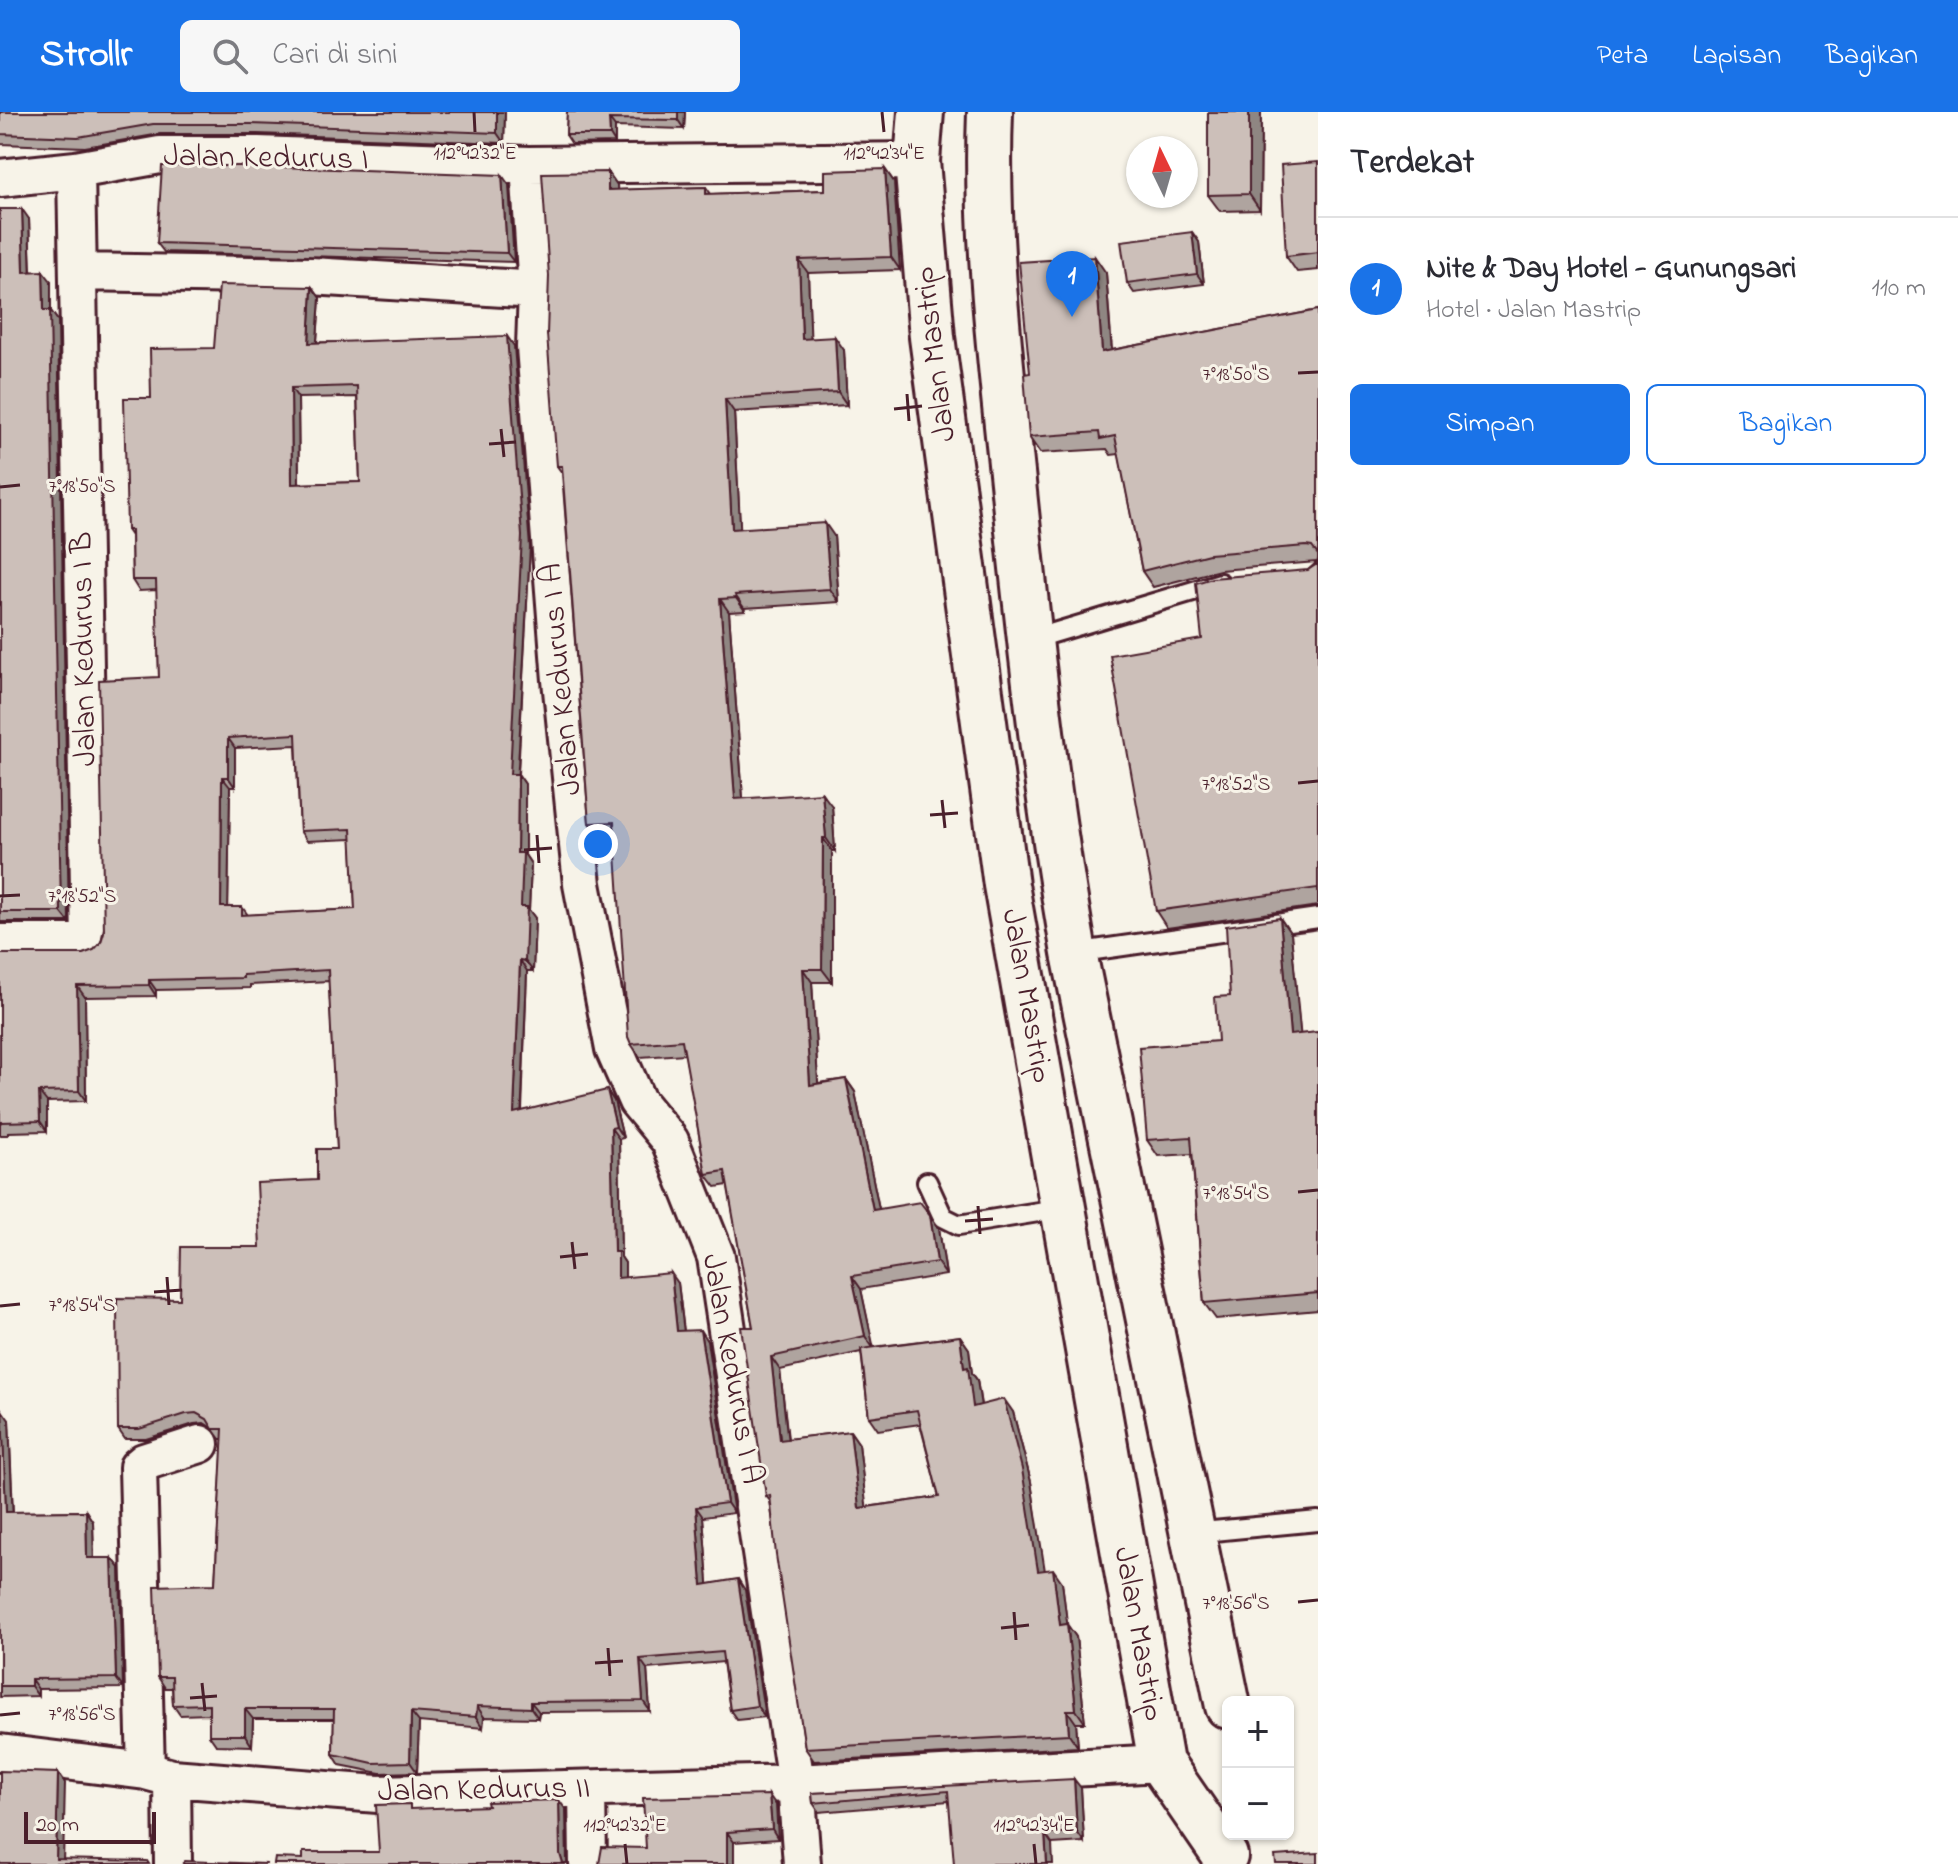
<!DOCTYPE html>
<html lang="id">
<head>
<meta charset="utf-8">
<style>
	body { margin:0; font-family:"Indie Flower",sans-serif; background:#f7f7f7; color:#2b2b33 }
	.controls { position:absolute; right:24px; bottom:24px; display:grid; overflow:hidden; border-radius:12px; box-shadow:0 2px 6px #0004 }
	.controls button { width:72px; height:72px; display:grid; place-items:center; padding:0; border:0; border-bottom:2px solid #e1e1e2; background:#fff; color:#2b2b33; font:40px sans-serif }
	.compass { position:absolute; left:1126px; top:24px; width:72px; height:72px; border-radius:50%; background:#fff; box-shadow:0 2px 6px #0004; rotate:355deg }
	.scale { position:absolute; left:24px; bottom:20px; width:132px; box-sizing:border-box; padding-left:8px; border:4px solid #4a1f2b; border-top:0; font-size:22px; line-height:28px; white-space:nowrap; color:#4a1f2b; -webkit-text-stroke:6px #f7f3e8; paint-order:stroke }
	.you { position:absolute; left:598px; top:732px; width:28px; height:28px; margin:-20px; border:6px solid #fff; border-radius:50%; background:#1a73e8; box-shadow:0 0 0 12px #1a73e833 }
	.badge { display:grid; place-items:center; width:52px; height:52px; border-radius:50%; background:#1a73e8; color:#fff; font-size:26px; font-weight:700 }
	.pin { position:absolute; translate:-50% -66px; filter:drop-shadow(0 2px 4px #0008) }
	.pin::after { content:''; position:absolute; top:42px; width:28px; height:24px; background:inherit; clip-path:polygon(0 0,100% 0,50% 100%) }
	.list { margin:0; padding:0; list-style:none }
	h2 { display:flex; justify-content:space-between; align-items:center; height:104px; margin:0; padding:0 32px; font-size:34px }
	h2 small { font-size:26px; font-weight:400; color:#7c7c81 }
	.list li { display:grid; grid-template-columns:52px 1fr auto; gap:24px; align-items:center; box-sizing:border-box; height:144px; padding:0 32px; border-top:2px solid #e1e1e2 }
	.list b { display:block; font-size:30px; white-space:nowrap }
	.list p { margin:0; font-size:26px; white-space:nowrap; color:#7c7c81 }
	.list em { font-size:26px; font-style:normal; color:#7c7c81 }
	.actions { display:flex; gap:16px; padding:24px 32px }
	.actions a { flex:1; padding:18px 0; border:2px solid #1a73e8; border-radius:12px; text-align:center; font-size:28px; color:#1a73e8 }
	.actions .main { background:#1a73e8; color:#fff }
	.icon { flex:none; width:44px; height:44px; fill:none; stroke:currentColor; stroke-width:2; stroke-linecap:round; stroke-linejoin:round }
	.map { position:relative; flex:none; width:1318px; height:1752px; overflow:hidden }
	header { display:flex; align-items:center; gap:48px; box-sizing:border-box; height:112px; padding:0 40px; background:#1a73e8; color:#fff }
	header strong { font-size:38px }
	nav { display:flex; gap:44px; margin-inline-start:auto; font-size:28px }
	.search { width:560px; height:72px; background:#f7f7f7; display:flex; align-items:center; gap:20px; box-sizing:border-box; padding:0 28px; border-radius:12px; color:#7c7c81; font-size:30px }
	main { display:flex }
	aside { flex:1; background:#fff }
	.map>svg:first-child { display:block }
</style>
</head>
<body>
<header>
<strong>Strollr</strong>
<div class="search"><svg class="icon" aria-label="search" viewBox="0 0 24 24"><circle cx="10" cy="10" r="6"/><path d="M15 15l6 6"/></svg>Cari di sini</div>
<nav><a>Peta</a><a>Lapisan</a><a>Bagikan</a></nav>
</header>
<main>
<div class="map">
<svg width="1318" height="1752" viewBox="0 0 1318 1752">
	<rect width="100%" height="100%" fill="#f7f3e8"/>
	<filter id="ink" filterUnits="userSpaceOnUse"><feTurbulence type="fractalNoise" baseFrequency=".0125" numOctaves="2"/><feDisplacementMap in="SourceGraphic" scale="16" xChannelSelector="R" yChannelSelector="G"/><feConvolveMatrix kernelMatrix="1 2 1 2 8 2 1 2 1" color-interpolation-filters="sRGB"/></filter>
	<g filter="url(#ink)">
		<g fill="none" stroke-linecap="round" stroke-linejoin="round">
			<g stroke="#4a1f2b" stroke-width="24">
				<path id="lane" d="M1030,528L1220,471
					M1074,841L1318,806
					M927,1070L943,1105L959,1113L1063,1096
					M1192,1421L1318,1409"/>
			</g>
			<g stroke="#4a1f2b" stroke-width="42">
				<path id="street" d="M529,53L537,178L535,235L561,568L582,772L614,937L637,989L670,1029L716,1145L796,1671L802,1752
					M0,66L76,58L160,43H258L529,53L917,49
					M78,160L311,164L537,178
					M0,831H90L76,58
					M0,1641L146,1659L172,1666L378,1682L796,1671L1161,1651
					M146,1659L138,1355L144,1350L200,1332
					M172,1666L173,1752
					M587,1677L588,1752"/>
			</g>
			<g stroke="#4a1f2b" stroke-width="50">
				<path id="primary" d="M921,0L917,49L932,225L1006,773L1161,1651L1225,1744
					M990,0C985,127 1001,254 1014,380C1030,534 1047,688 1074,841L1228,1594"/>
			</g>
			<use href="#lane" stroke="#f7f3e8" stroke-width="18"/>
			<use href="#street" stroke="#f7f3e8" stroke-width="36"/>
			<use href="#primary" stroke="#f7f3e8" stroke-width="44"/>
		</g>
		<path fill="#afa49f" stroke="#4a1f2b" stroke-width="2" fill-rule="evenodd" d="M0,0H505L504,31L258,22H160L85,35L0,32Z
			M567,0H685L684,17L615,15V31L572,32L566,23Z
			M1208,0H1261L1260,98L1220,99L1208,83Z
			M1318,50V158L1297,160L1286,144Z
			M885,57L894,70L900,158L808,161L810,226L844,238L847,293L734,300L740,416L834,424L839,490L744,496L745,499L729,500L743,686L832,694L835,739H832V870H812L818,971L846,967L855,980L879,1097L939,1116L946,1163L861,1177L873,1235L960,1224L969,1237L972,1261L977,1268L981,1293L1013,1300L1031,1370L1044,1458L1062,1470L1067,1513L1076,1525L1085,1611H1076L1078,1635L814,1649L805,1636L770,1389L766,1384L753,1215L728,1073L716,1075L706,1062L685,942L640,945L631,932L615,723L598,724L589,711L562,361L557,354L608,60L617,73V78L706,75L711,82L825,78ZM861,1240L869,1305L878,1318L920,1312L939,1385L866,1395L859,1332L850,1319L788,1327L780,1258Z
			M509,73L514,150L164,140L157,131Z
			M0,97L29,107L31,159L51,169V199L58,209L69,810H0Z
			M1192,120L1199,130L1204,172L1134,181L1127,171Z
			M1106,161L1112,238L1318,198V794L1167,816L1156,799L1202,527L1308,458L1317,450L1220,458L1153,475L1142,459L1119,342L1111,343L1107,337L1040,341L1029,325L1030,261Z
			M312,175L320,186L317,230L514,234L530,435L518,662L525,672V743L531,752L529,798L535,806L533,859H527L522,999L614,989L623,1026L619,1027L621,1145L625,1151V1166L678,1171L684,1219L707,1229L734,1401L703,1405L708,1472L745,1478L765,1605L737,1608L730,1598L723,1550L647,1557L650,1599L539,1600L538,1606L484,1605L483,1616L419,1610L417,1660L380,1661L340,1653L333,1642L334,1607H253L252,1634L216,1633L209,1623V1602L180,1603L173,1593L172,1576H165L158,1565L215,1472L223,1327H220L212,1316L204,1311L194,1312L146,1327H125L118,1317L180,1187L260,1135L317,1068L337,1037L329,869L250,873V876L156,878V884L85,885L86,989L47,990V1019L8,1020V1023H0V842H83L94,838L101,830L159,565L157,478L139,479L132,468L131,424L127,418L151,286L214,236ZM357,285L360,370L299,372L298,286ZM296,633L300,719L307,729L352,727L355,797L248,803L242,795H228L230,675H235V636Z
			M1280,806L1291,822L1300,922L1318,920V1198L1216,1207L1204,1191L1192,1042L1158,1044L1147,1028L1218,929L1230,884Z
			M0,1298L9,1308L13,1400L86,1399L93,1410L94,1446H112L120,1456L123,1576L38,1577V1584L0,1585Z
			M1081,1676L1084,1730L1052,1732L949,1689L819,1700L813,1691L812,1681Z
			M776,1693L778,1727L734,1730V1752H599Z"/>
		<path fill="#8f8682" stroke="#4a1f2b" stroke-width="2" d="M497,0H505L504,31L497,21Z
			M678,0H685L684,17L678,8Z
			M1249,0H1261L1260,98L1249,82Z
			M609,7L615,15V31L610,23Z
			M885,57L894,70L900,158L891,145Z
			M608,60L617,73L618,91L608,78Z
			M502,63L509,73L514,150L507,141Z
			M22,97L29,107L31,170L24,160Z
			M1192,120L1199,130L1204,172L1197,162Z
			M1095,145L1106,161L1113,256L1102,240Z
			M799,148L808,161L811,240L802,227Z
			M43,159L51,169V199L58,209L69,810L61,800Z
			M312,175L320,186L316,241L309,231Z
			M507,224L514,234L530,435L517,672L510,662Z
			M835,225L844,238L847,293L838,280Z
			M291,276L298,286L299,382L292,372Z
			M725,287L734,300L741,430L732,417Z
			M825,411L834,424L839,490L830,477Z
			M735,483L744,496L745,499L736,486Z
			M720,487L729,500L744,700L735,687Z
			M228,626L235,636V675L228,665Z
			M518,662L525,672V743L531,752L529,798L535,806L533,859L525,849L517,741Z
			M222,665L230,675L228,805L221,795Z
			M822,681L832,694L835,739L826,726Z
			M823,726L832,739V870L822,857Z
			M1280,806L1291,822L1302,939L1290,923Z
			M520,848L527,859L521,1011L514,1001Z
			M803,857L812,870L819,986L810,973Z
			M149,868L156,878V884L149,873Z
			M77,874L85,885L86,989L79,979Z
			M846,967L855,980L882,1111L873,1098Z
			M607,978L614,989L623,1026L616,1015Z
			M39,980L47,990V1019L40,1009Z
			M611,1016L619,1027L621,1145L625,1151V1177L618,1166L614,1140Z
			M930,1103L939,1116L946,1163L937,1150Z
			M671,1161L678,1171L685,1229L677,1219Z
			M852,1164L861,1177L874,1237L865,1224Z
			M700,1218L707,1229L734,1401L727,1391Z
			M960,1224L969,1237L972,1261L977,1268L983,1308L973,1295L964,1256Z
			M771,1245L780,1258L789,1340L780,1328Z
			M1004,1287L1013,1300L1031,1370L1047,1472L1038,1459Z
			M2,1298L9,1308L13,1411L6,1400Z
			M850,1319L859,1332L868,1409L859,1396Z
			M696,1395L703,1405L709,1483L702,1473Z
			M86,1399L93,1410L94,1456L87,1446Z
			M112,1446L120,1456L123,1576L116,1566Z
			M1053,1457L1062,1470L1069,1526L1060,1513Z
			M738,1467L745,1478L765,1605L757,1594Z
			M1067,1512L1076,1525L1085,1611L1076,1598Z
			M640,1547L647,1557L650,1599L643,1589Z
			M31,1567L38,1577V1584L31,1574Z
			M531,1590L539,1600L538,1606L531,1596Z
			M477,1594L484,1605L483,1616L476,1605Z
			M245,1597L253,1607L252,1634L245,1623Z
			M1067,1598L1076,1611L1078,1635L1069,1622Z
			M411,1600L419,1610L417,1660L410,1650Z
			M58,1661L65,1671L63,1752L56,1747Z
			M1074,1667L1081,1676L1084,1730L1077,1720Z
			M769,1683L776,1693L778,1727L772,1717Z
			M559,1688L566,1698L567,1752H563L560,1742Z
			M727,1720L734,1730V1752H727Z
			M1045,1722L1052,1732L1053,1752H1047Z"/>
		<path fill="#ccbfb9" stroke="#4a1f2b" stroke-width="2" fill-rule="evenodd" d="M0,0H497V21L251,12H153L78,25L0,22Z
			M567,0H678V8L609,7L610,23H566Z
			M1208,0H1249V82L1208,83Z
			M1318,50V140L1286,144L1281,53Z
			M162,54H251L502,63L507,141L157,131Z
			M885,57L891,145L799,148L802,227L835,225L838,280L725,287L732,417L825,411L830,477L735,483L736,486L720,487L735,687L822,681L826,726H823L822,857H803L810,973L846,967L873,1098L920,1090L930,1103L937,1150L852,1164L865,1224L771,1245L780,1328L850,1319L859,1396L939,1385L917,1298L869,1305L861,1237L960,1224L964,1256L968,1255L973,1295L1004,1287L1022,1357L1038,1459L1053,1457L1060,1513L1067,1512L1076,1598H1067L1069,1622L805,1636L776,1443L770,1383L766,1384L741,1215H753L725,1059L706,1062L682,928L631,932L628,925L614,710L589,711L562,354H557L547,222L549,164L542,61L608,60V78L706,75V82L825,78V59Z
			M0,97H22L24,160L43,159L44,198H50L61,800H0Z
			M1192,120L1197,162L1127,171L1121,129Z
			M1095,145L1102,240L1318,198V443L1312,435L1306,434L1209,442L1142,459L1115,324L1100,327L1099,320L1029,325L1024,262L1030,261L1019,150Z
			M219,173L312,175L309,231L507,224L522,424L510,662H518L517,741H523L521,795H527L525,849L520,848L514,1001L607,978L616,1015L611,1016L614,1140H618V1166L671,1161L677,1219L700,1218L727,1391L696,1395L702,1473L738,1467L757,1594L730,1598L722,1540L640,1547L643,1589L531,1590V1596L477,1594L476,1605L411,1600L410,1650L373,1651L333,1642L334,1597H245V1623H209V1592L173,1593L172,1565H158L155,1474L215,1472L223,1317H213L207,1307L196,1301L186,1302L139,1317H118L117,1186L180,1187L181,1135H260L257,1071L317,1068V1037H337L328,858L243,863V866L149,868V873L77,874L79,979L39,980L40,1009L1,1010L0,1012V842H83L94,838L101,830L104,820L99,568L159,565L156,468H132L131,418H127L124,286H151L150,237L214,236ZM357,274L360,370L292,372L291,276ZM296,622L300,719L351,717L355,797L242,803V795H221L222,665H228V626Z
			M1318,447V776L1156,799L1110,543L1202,527L1196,471L1212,466L1308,458L1317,452Z
			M1280,806L1290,923L1318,920V1181L1204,1191L1191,1025L1147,1028L1139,935L1218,929L1215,885L1230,884L1226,814Z
			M0,1298H2L6,1400L86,1399L87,1446H112L116,1566L31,1567V1574H0Z
			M0,1659L58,1661L56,1747L147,1749L149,1752H0Z
			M1074,1667L1077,1720L1045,1722L1047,1752H954L948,1679L813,1691L812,1681Z
			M769,1683L772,1717L727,1720V1752H599L602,1735L646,1736L643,1686Z
			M559,1688L560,1742L563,1752H274L275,1746L303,1747V1740H379L376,1693L410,1692V1697L488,1694L487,1690Z
			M1318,1741V1752H1276L1275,1744Z
			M185,1749L267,1752H183Z"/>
	</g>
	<path fill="none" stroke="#4a1f2b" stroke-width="3" d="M474,0L475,20M882,0L884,20M1298,261L1318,260M907,282L909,309M894,297L922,294M501,317L504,345M489,332L516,330M0,375L20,373M1298,671L1318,669M942,688L945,716M930,703L958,701M537,723L539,751M524,738L552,736M0,784L20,783M1298,1080L1318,1078M978,1094L980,1122M965,1109L993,1107M572,1130L575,1157M560,1145L588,1142M167,1165L169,1193M154,1180L182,1178M0,1194L20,1192M1298,1490L1318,1488M1014,1500L1016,1528M1001,1516L1029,1513M608,1536L610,1564M595,1551L623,1549M202,1571L205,1599M190,1586L217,1584M0,1603L20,1601M625,1732L627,1752M1034,1732L1036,1752"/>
	<g text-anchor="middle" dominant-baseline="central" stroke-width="6" stroke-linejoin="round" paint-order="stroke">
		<g font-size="32" fill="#4a1f2b" stroke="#f7f3e8">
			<text transform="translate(266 47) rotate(1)">Jalan Kedurus I</text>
			<text transform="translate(936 242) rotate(-97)">Jalan Mastrip</text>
			<text transform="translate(85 537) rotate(-91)">Jalan Kedurus I B</text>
			<text transform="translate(562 567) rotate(-95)">Jalan Kedurus I A</text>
			<text transform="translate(1026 884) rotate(80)">Jalan Mastrip</text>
			<text transform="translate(731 1257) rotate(80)">Jalan Kedurus I A</text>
			<text transform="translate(1138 1522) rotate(80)">Jalan Mastrip</text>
			<text transform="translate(484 1679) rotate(-1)">Jalan Kedurus II</text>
		</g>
	</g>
	<g font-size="20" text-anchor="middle" fill="#4a1f2b" stroke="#f7f3e8" stroke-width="6" stroke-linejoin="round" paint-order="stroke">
		<text x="475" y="47">112°42'32"E</text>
		<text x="884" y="47">112°42'34"E</text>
		<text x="1236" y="268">7°18'50"S</text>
		<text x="82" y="380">7°18'50"S</text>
		<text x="1236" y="678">7°18'52"S</text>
		<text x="82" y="790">7°18'52"S</text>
		<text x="1236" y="1087">7°18'54"S</text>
		<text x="82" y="1199">7°18'54"S</text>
		<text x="1236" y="1497">7°18'56"S</text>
		<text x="82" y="1608">7°18'56"S</text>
		<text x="625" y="1719">112°42'32"E</text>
		<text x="1034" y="1719">112°42'34"E</text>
	</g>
</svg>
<div class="controls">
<button>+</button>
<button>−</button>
</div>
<svg class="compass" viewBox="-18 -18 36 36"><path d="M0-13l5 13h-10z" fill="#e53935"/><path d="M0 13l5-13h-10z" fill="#7c7c81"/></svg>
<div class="scale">20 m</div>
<div class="you"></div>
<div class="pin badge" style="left:1072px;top:205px">1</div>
</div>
<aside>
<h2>Terdekat<small></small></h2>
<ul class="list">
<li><span class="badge">1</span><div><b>Nite &amp; Day Hotel - Gunungsari</b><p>Hotel · Jalan Mastrip</p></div><em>110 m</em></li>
</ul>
<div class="actions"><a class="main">Simpan</a><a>Bagikan</a></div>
</aside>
</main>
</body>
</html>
